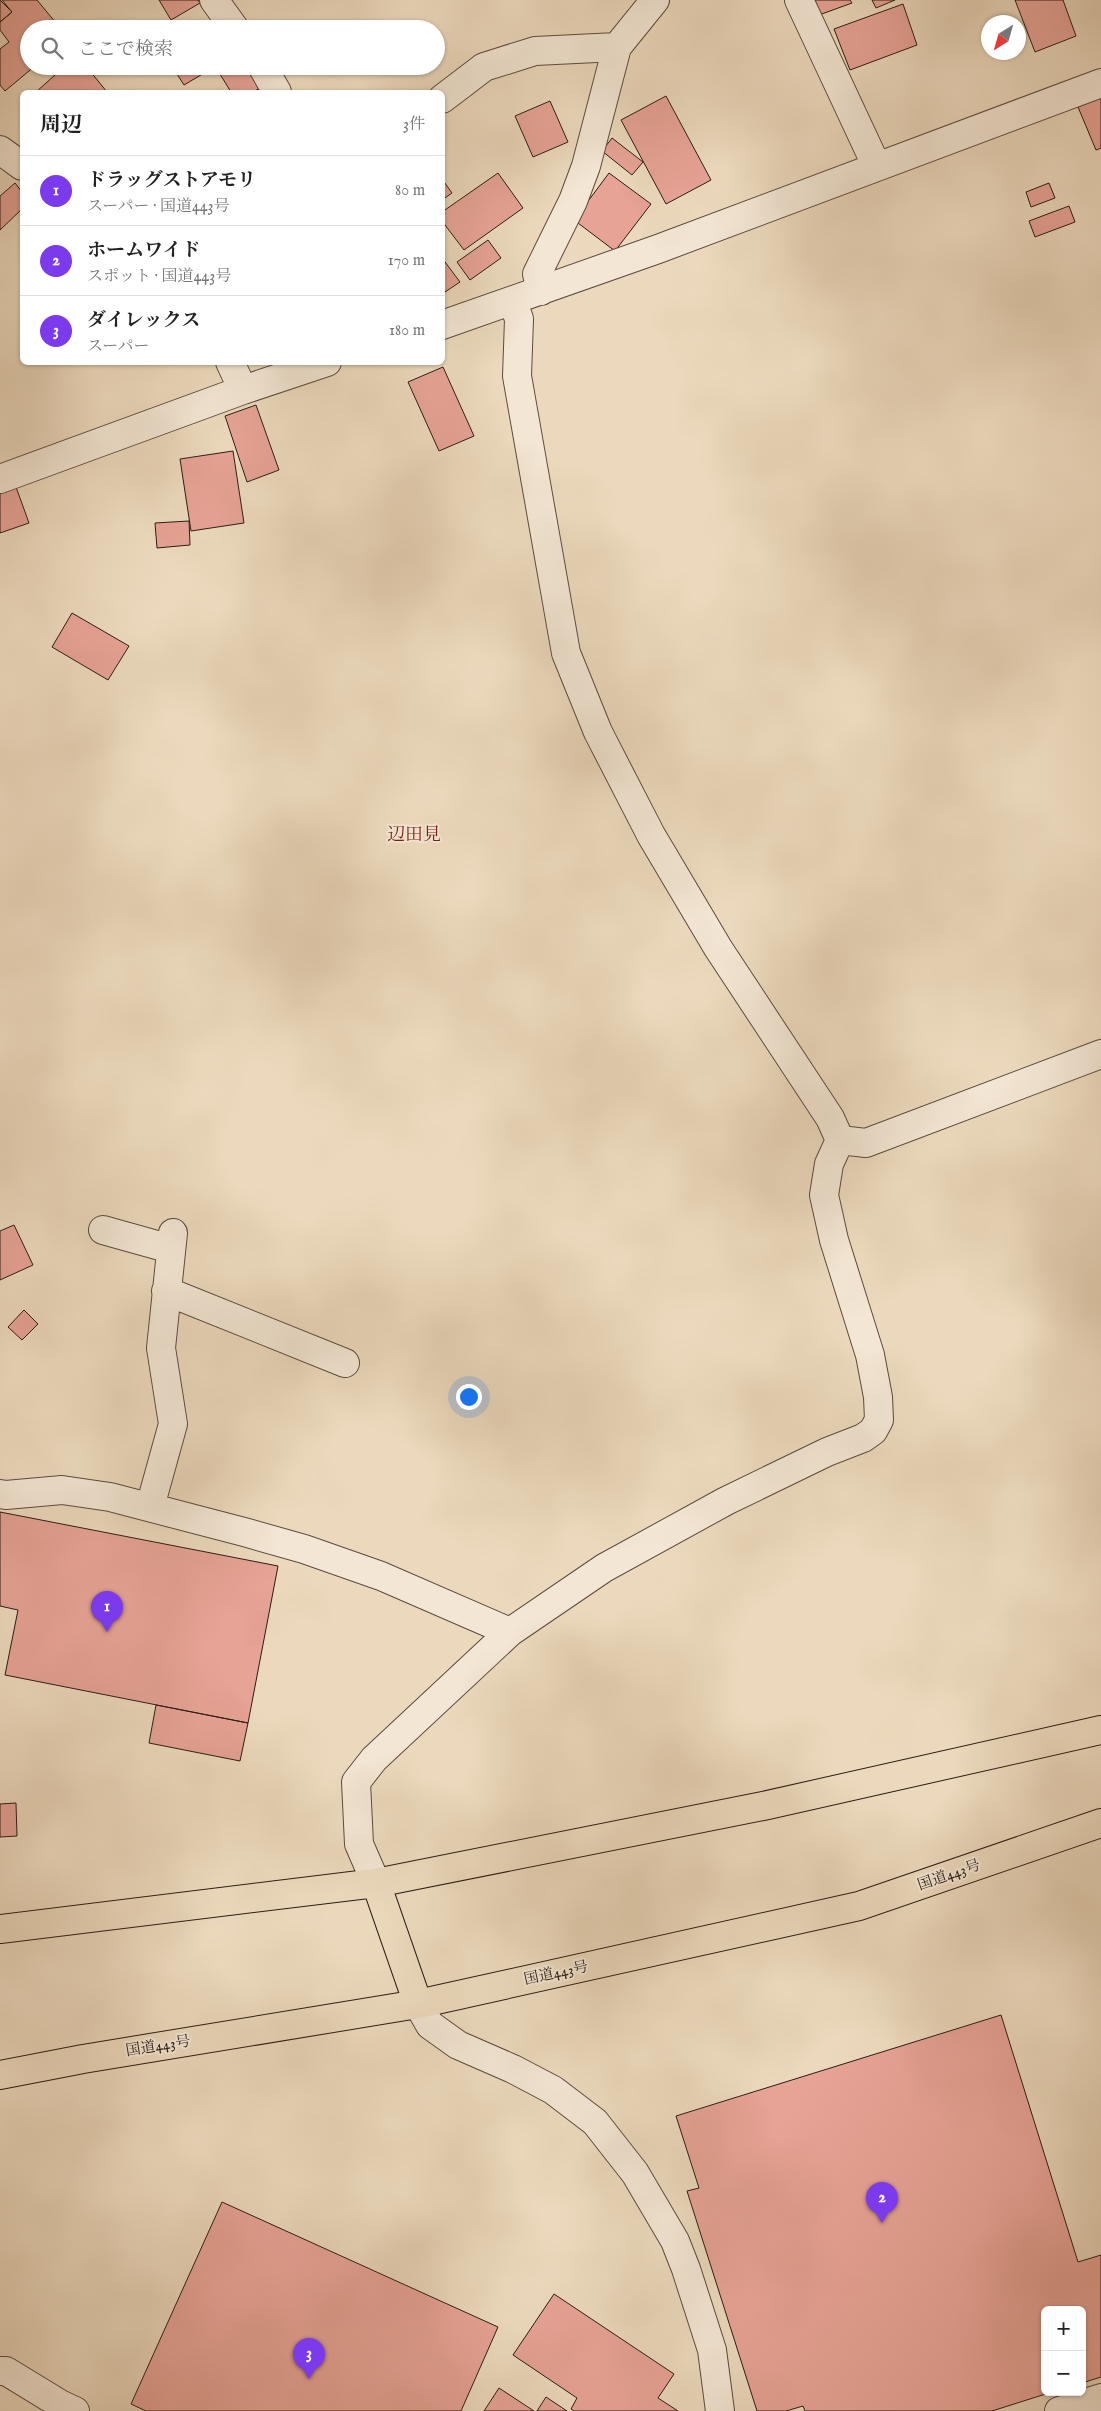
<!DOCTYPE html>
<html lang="ja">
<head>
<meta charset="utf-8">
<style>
	body { margin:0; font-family:"IM FELL English","Noto Serif JP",serif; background:#f2f2f2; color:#222 }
	.controls { position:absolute; right:15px; bottom:15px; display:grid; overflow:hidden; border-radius:8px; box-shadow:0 1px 4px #0004 }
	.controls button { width:45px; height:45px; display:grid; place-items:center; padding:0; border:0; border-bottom:1px solid #e0e0e0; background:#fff; color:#222; font:25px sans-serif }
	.compass { position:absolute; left:981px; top:15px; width:45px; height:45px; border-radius:50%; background:#fff; box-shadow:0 1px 4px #0004; rotate:217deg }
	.you { position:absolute; left:468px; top:1396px; width:18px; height:18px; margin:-12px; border:4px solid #fff; border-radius:50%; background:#1a73e8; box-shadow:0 0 0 8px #1a73e833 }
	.badge { display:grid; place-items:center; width:32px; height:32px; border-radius:50%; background:#7c3aed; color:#fff; font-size:16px; font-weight:700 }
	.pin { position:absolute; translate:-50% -41px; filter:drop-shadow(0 1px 2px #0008) }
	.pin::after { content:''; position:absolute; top:26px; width:18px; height:15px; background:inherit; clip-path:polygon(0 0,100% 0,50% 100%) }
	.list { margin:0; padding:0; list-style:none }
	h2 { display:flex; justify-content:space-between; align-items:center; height:65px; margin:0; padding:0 20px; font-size:21px }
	h2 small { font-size:16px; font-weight:400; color:#767676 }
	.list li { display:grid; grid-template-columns:32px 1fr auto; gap:15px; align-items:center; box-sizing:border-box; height:70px; padding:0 20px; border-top:1px solid #e0e0e0 }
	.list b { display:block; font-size:19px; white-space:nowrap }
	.list p { margin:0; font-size:16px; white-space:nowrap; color:#767676 }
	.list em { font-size:16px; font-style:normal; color:#767676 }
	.icon { flex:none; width:28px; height:28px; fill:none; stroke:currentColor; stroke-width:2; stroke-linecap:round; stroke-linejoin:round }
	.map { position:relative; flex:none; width:1101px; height:2411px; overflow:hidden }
	.search { position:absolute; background:#fff; box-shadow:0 1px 4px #0004; left:20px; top:20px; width:425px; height:55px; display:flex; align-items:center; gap:12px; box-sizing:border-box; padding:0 18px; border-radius:28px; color:#767676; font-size:19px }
	.panel { position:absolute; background:#fff; box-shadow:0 1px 4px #0004; left:20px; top:90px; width:425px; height:275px; border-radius:8px }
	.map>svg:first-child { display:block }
</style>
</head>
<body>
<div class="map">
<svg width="1101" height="2411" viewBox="0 0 1101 2411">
	<rect width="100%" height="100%" fill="#ecd9bd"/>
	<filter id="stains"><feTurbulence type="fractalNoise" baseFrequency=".004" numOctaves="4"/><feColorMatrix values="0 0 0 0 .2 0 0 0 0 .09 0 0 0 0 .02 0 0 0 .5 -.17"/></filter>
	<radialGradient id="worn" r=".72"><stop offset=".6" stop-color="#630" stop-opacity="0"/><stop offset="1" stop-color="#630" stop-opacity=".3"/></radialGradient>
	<path fill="#e7a396" stroke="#2c1c15" d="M0,0L12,12L0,22Z
		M2,0H37L61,29H29V66H35L5,91L0,85V49L9,42L0,30V22L12,12Z
		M159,0H198L200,3L171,20Z
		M814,0H850L852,3L819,15Z
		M872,0H895L876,8Z
		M1015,0H1063L1076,36L1035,52Z
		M903,4L917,45L850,70L834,29Z
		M65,66H86L107,92H36Z
		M172,66H216L184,85Z
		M226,66H250L262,87L253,92H231L218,71Z
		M666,96L711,180L666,204L621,120Z
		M1101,98V148L1096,150L1078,107Z
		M550,101L568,142L533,157L515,116Z
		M612,138L643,162L632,175L602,151Z
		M498,173L523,208L464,250L442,221V212Z
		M609,173L651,204L615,251L574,220Z
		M442,179L452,193L442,200Z
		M15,183L22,192V209L0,230V196Z
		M1049,183L1055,198L1031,207L1026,192Z
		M1069,206L1075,222L1035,237L1029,221Z
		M488,240L501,258L470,280L457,262Z
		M442,258L460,282L442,294Z
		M443,367L474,436L439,451L408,382Z
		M256,405L279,470L247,482L225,416Z
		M233,451L244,523L191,531L180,459Z
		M16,487L29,523L0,533V493Z
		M189,521L190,545L157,548L155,523Z
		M72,613L129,646L108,680L52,647Z
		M14,1225L33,1265L0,1280V1231Z
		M24,1310L38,1324L22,1340L8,1327Z
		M0,1512L278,1566L248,1723L5,1675L18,1610L0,1606Z
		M156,1705L248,1723L240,1761L149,1743Z
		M16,1803L17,1836L0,1837V1804Z
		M1001,2015L1078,2262L1101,2255V2377L1082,2383V2310H1045V2392H1052L992,2411H805L803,2406L786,2411H757L687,2191L699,2188L676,2116Z
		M222,2202L498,2327L461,2411H146L131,2404Z
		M554,2294L674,2374L658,2398L678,2411H574L571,2409L577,2398L513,2355Z
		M499,2388L534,2411H484Z
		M546,2397L567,2411H537Z"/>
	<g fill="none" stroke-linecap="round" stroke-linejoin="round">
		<g stroke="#5c4b3f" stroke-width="30">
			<path id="minor" d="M214,0L235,29
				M799,0L877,167
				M262,66L277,92
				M442,99L484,67L535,51L617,47
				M0,150L22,166
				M541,291L537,274L573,201L586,166L617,47L655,0
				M442,325L658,249L1101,83
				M230,362L243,390
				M0,479L243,390L327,362
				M840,1140L866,1143L1101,1054
				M103,1230L171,1249
				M166,1291L345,1363
				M0,1494L6,1495L62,1490L110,1497L244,1532L304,1549L381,1576L510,1632
				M150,1507L173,1424L161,1348L173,1233
				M376,1883L359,1844L356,1782L374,1759L510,1632L604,1568L726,1501L827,1452L863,1438L873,1431L879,1420L878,1397L870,1355L834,1240L824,1195L829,1164L840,1140L830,1118L718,948L651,835L598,732L566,653L517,376L519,319L513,302
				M418,2004L430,2025L458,2045L513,2069L553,2090L595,2122L635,2173L675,2241L686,2269L712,2350L720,2411
				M0,2371H6L60,2404L75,2411
				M1059,2411L1101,2398"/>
		</g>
		<g stroke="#2c1c15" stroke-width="30">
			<path id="trunk" d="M376,1883L418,2004
				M0,1929L376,1883L763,1806L1101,1730
				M0,2075L83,2059L418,2004L859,1906L1101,1823"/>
		</g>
		<use href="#minor" stroke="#f3e6d4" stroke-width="28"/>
		<use href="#trunk" stroke="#ecd9bd" stroke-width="28"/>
	</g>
	<g text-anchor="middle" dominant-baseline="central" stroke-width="4" stroke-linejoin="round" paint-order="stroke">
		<g font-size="15" fill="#2c1c15" stroke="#f3e6d4">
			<text transform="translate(949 1875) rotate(-19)">国道443号</text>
			<text transform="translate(556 1973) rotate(-12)">国道443号</text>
			<text transform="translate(158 2046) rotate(-9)">国道443号</text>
		</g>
		<g font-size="18" fill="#7a1f14" stroke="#f3e6d4">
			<text x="414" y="835">辺田見</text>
		</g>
	</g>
	<rect width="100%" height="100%" filter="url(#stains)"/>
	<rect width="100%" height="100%" fill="url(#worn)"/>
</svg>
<div class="controls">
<button>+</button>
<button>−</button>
</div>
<svg class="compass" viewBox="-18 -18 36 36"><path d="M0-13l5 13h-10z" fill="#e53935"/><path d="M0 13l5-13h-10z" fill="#767676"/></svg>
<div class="you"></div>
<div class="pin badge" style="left:107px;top:1632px">1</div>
<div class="pin badge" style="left:882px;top:2223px">2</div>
<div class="pin badge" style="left:309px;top:2379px">3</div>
<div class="search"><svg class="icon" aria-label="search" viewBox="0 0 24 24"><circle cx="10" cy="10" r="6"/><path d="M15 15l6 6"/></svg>ここで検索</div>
<section class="panel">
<h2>周辺<small>3件</small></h2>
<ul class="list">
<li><span class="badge">1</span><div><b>ドラッグストアモリ</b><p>スーパー · 国道443号</p></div><em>80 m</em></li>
<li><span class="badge">2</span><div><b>ホームワイド</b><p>スポット · 国道443号</p></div><em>170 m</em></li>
<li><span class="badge">3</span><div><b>ダイレックス</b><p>スーパー</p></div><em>180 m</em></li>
</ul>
</section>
</div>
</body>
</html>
